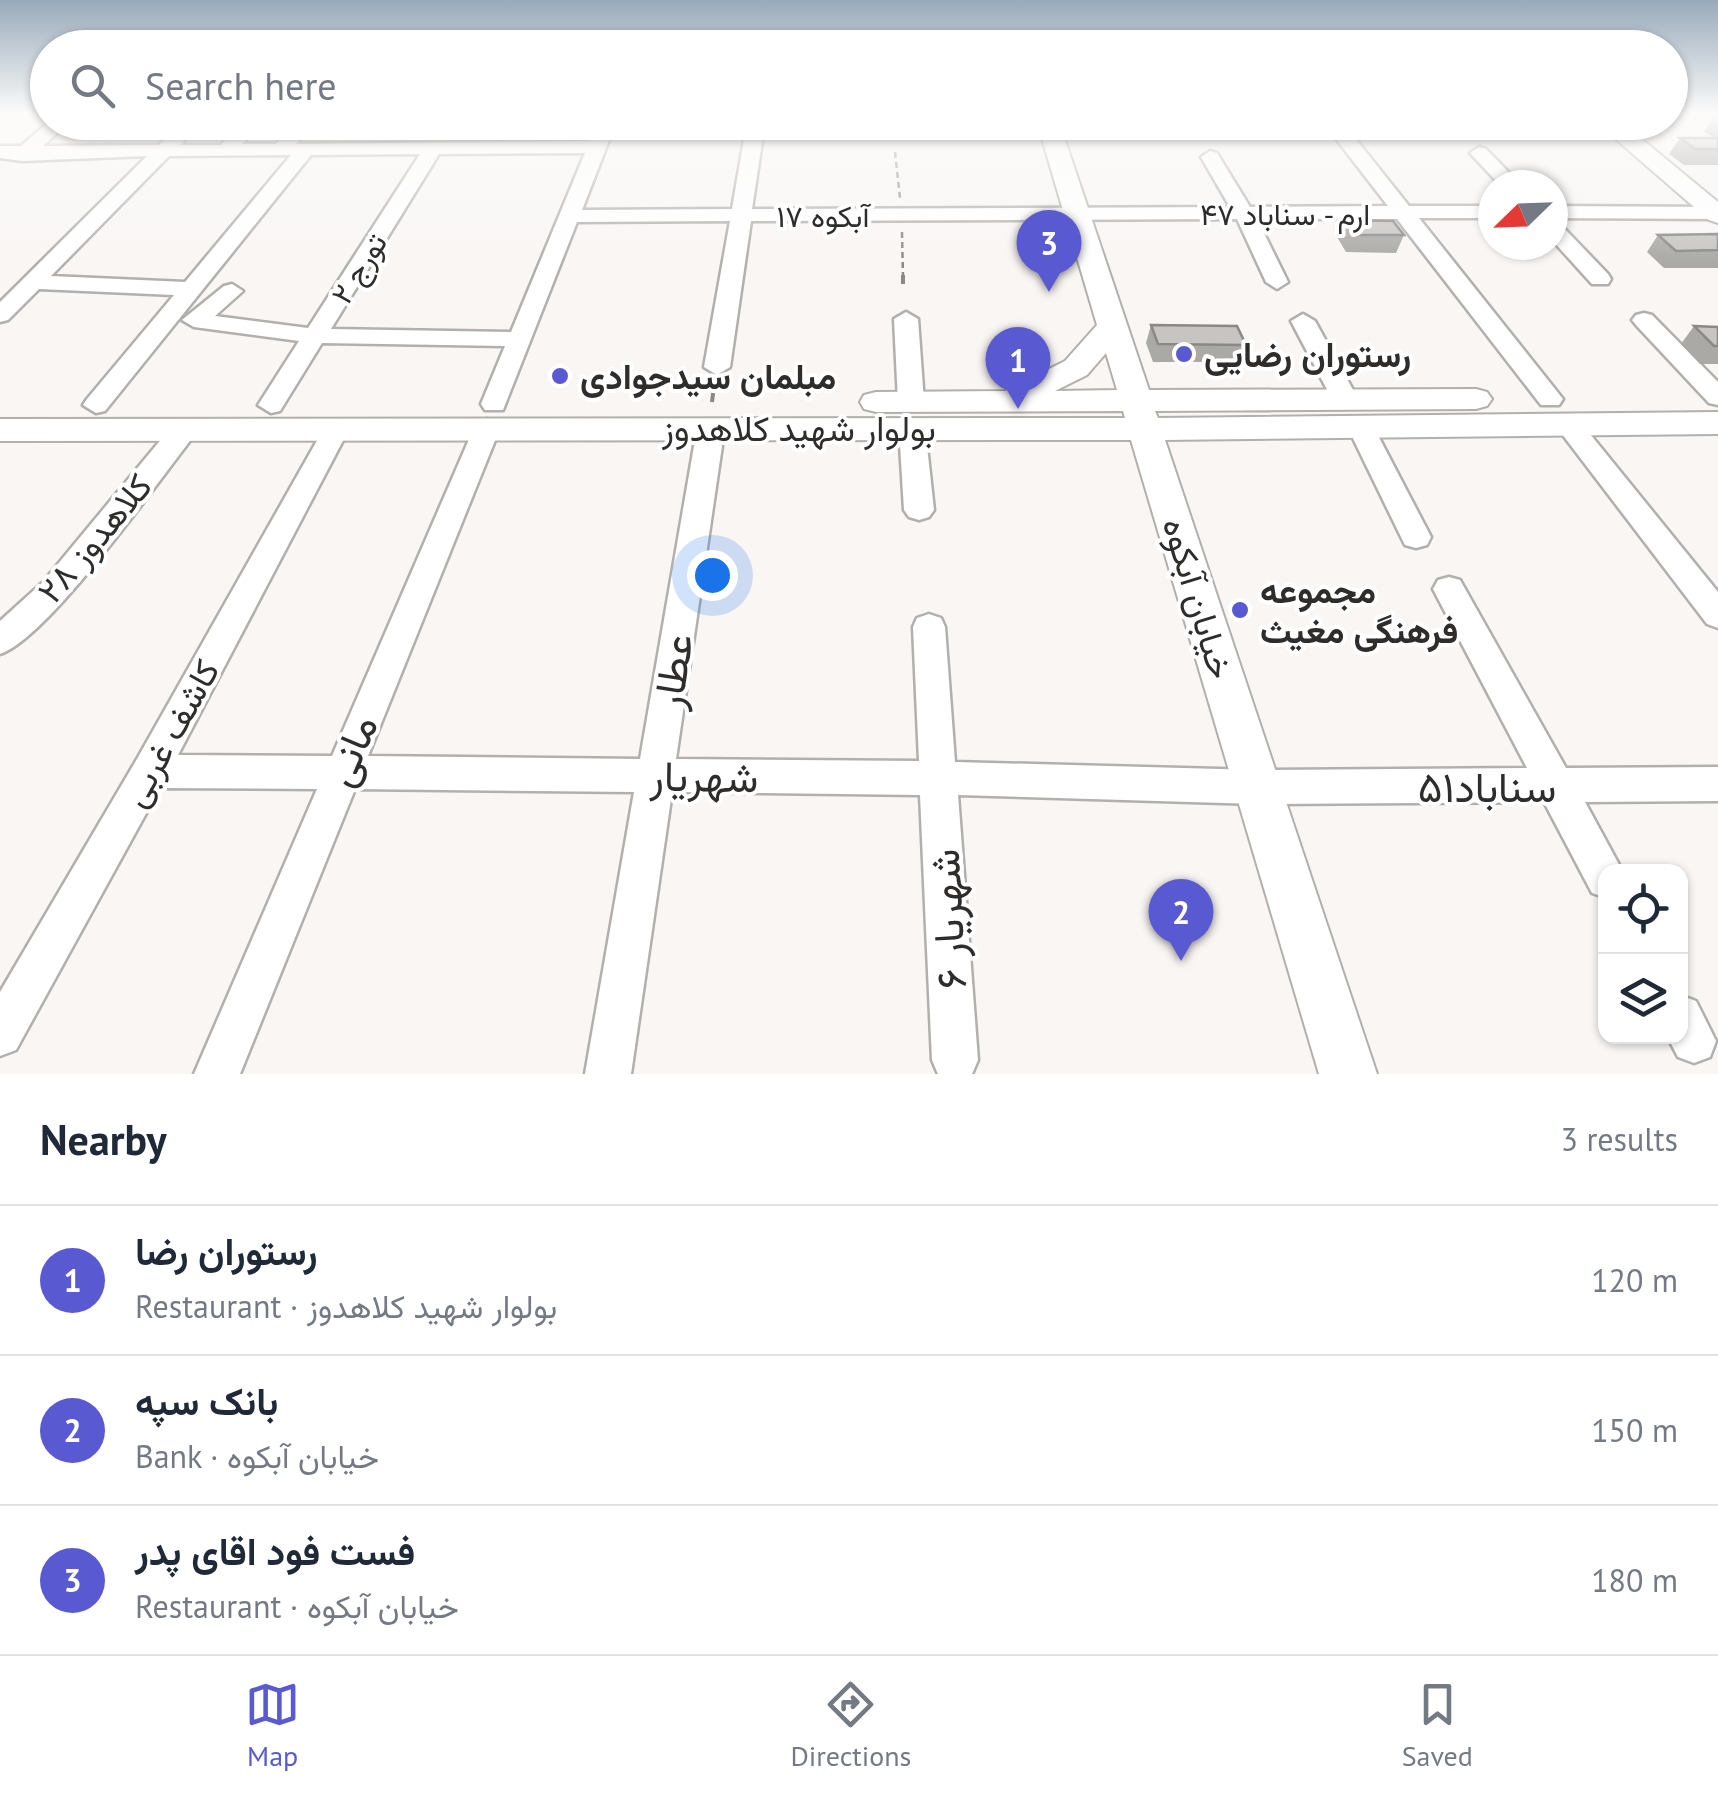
<!DOCTYPE html>
<html lang="en">
<head>
<meta charset="utf-8">
<style>
	body { margin:0; font-family:"PT Sans",Vazirmatn,sans-serif; background:#f2f2f3; color:#1f2937 }
	.controls { position:absolute; right:30px; bottom:30px; display:grid; overflow:hidden; border-radius:20px; box-shadow:0 2px 8px #0004 }
	.controls button { width:90px; height:90px; display:grid; place-items:center; padding:0; border:0; border-bottom:2px solid #e0e1e3; background:#fff; color:#1f2937; font:50px sans-serif }
	.compass { position:absolute; left:1478px; top:170px; width:90px; height:90px; border-radius:50%; background:#fff; box-shadow:0 2px 8px #0004; rotate:247deg }
	.you { position:absolute; left:712px; top:575px; width:35px; height:35px; margin:-25px; border:8px solid #fff; border-radius:50%; background:#1a73e8; box-shadow:0 0 0 15px #1a73e833 }
	.badge { display:grid; place-items:center; width:65px; height:65px; border-radius:50%; background:#595ad1; color:#fff; font-size:32px; font-weight:700 }
	.pin { position:absolute; translate:-50% -82px; filter:drop-shadow(0 2px 5px #0008) }
	.pin::after { content:''; position:absolute; top:52px; width:35px; height:30px; background:inherit; clip-path:polygon(0 0,100% 0,50% 100%) }
	.list { margin:0; padding:0; list-style:none }
	h2 { display:flex; justify-content:space-between; align-items:center; height:130px; margin:0; padding:0 40px; font-size:42px }
	h2 small { font-size:32px; font-weight:400; color:#747a83 }
	.list li { display:grid; grid-template-columns:65px 1fr auto; gap:30px; align-items:center; box-sizing:border-box; height:150px; padding:0 40px; border-top:2px solid #e0e1e3 }
	.list b { display:block; font-size:38px; white-space:nowrap }
	.list p { margin:0; font-size:32px; white-space:nowrap; color:#747a83 }
	.list em { font-size:32px; font-style:normal; color:#747a83 }
	.icon { flex:none; width:55px; height:55px; fill:none; stroke:currentColor; stroke-width:2; stroke-linecap:round; stroke-linejoin:round }
	.map { position:relative; flex:none; width:1718px; height:1074px; overflow:hidden }
	.search { position:absolute; background:#fff; box-shadow:0 2px 8px #0004; left:30px; right:30px; top:30px; height:110px; display:flex; align-items:center; gap:25px; box-sizing:border-box; padding:0 35px; border-radius:55px; color:#747a83; font-size:38px }
	.sheet { height:580px; background:#fff }
	nav { display:flex; justify-content:space-around; align-items:center; box-sizing:border-box; height:140px; border-top:2px solid #e0e1e3; background:#fff; font-size:28px; color:#747a83 }
	nav a { display:grid; justify-items:center; gap:5px }
	nav .on { color:#595ad1 }
	.map>svg:first-child { display:block }
</style>
</head>
<body>
<div class="map">
<svg width="1718" height="1074" viewBox="0 0 1718 1074">
	<rect width="100%" height="100%" fill="#f9f6f4"/>
	<g fill="none" stroke-linecap="round" stroke-linejoin="round">
		<g stroke="#b2b0ad" stroke-width="5">
			<path id="minor" d="M49,122H69L43,146L159,145L181,122H201L180,145H221L242,122H262L242,144H276L296,122H315L296,144L590,141L598,122H616L582,210L732,209L747,122H765L752,209L1230,207L1201,157L1210,151L1217,153L1250,207L1388,206L1323,122H1342L1409,206H1493V218H1419L1563,399L1559,405H1541L1397,219H1257L1288,282L1277,289L1266,282L1237,219L751,221L730,367L717,375L704,367L730,221L577,222L503,410H485L481,404L505,346L322,343L280,411L271,413L258,405L299,341L194,327L182,320L224,286L232,284L243,291L215,316L308,328L420,154L311,155L105,411L96,413L83,405L87,399L174,295L39,289L8,320L0,322V302L147,156L22,161L0,158V146H21ZM585,153L511,332L331,329L439,154ZM291,155L185,282L51,276L169,156Z
				M1180,122H1198L1203,131L1200,135H1188Z
				M1440,122H1459L1465,130L1456,135Z
				M1479,147L1486,149L1521,185H1500L1470,153Z
				M1553,206L1718,207V219L1553,218Z
				M1553,222L1560,224L1608,274L1611,279L1608,284H1592L1553,241Z
				M906,312L918,319L924,402L911,410L898,402L894,319Z
				M1644,313L1652,315L1718,382V405L1709,403L1636,325L1632,320L1636,315Z
				M1303,314L1315,321L1358,399L1354,405H1336L1332,399L1291,321Z
				M1568,415L1577,418L1718,592V628L1707,624L1559,430L1555,424L1559,418Z
				M1360,417L1369,420L1373,426L1431,537L1427,545L1416,548L1405,545L1401,537L1347,426L1351,420Z
				M487,419L496,422L500,428L368,756L640,759L694,446L698,440H718L722,446L676,759L919,761L913,627L917,618L929,614L941,618L945,627L955,762L1257,770L1527,768L1433,589L1438,580L1449,577L1460,580L1566,768L1718,767V801L1585,802L1623,872H1606V898L1592,893L1544,802L1257,804L958,795L978,1060L972,1074H938L932,1060L920,795L672,792L631,1074H585L634,792L355,789L240,1074H194L317,789L160,788L16,1050L0,1056V992L137,759L327,423H345L349,429L178,755L332,756L474,428L478,422Z
				M912,419L921,422L925,428L934,510L929,517L919,520L909,517L904,510L899,428L903,422Z
				M183,422L193,425L196,431L193,437C156,484 48,638 0,654V621L43,582L173,425Z
				M1680,995L1696,1001L1716,1041L1710,1057L1694,1063L1678,1057L1667,1036H1680Z"/>
		</g>
		<g stroke="#b2b0ad" stroke-width="4">
			<path id="major" d="M1037,122H1059L1149,390L1476,389L1487,392L1492,399L1487,406L1476,409L1155,411L1158,418L1718,412V434L1165,440L1377,1074H1319L1131,440L0,441V419L1125,418L1123,411L876,412L864,409L860,402L864,395L876,392L1005,391L1065,361L1097,325ZM1106,353L1117,390L1055,391L1087,375Z
				M1596,122H1621L1718,202V223L1709,220Z"/>
		</g>
		<path stroke="#8b8988" stroke-width="2.5" stroke-dasharray="6 4" stroke-linecap="butt" d="M888,122L889,134
			M895,152L900,198
			M902,232L903,277"/>
		<path stroke="#8b8988" stroke-width="4" stroke-dasharray="9 4" stroke-linecap="butt" d="M903,275V287
			M712,402L714,386"/>
		<use href="#minor" fill="#fff" fill-rule="evenodd"/>
		<use href="#major" fill="#fff" fill-rule="evenodd"/>
	</g>
	<path fill="#aba9a6" d="M1714,116H1718V165H1684L1669,154L1680,138H1715L1704,132Z
		M1343,220L1404,235L1396,253L1346,252L1337,237Z
		M1718,234V268H1664L1647,252L1658,235Z
		M1151,325L1246,345L1239,362H1153L1146,343Z
		M1694,326L1718,327V364H1700L1681,344Z"/>
	<path fill="#c7c4c1" stroke="#8b8987" stroke-width="2.5" d="M1680,138H1718V149H1695Z
		M1343,220L1393,221L1404,235H1353Z
		M1718,234V250L1676,251L1658,235Z
		M1151,325L1237,326L1246,345L1158,344Z
		M1694,326L1718,327V346H1714Z"/>
	<linearGradient id="sky" x2="0" y2="1"><stop stop-color="#98aaba"/><stop offset="0.43" stop-color="#fcfbfa"/><stop offset="1" stop-color="#fcfbfa" stop-opacity="0"/></linearGradient>
	<rect width="1718" height="264" fill="url(#sky)"/>
	<g fill="#595ad1" stroke="#fff" stroke-width="4">
		<circle cx="1184" cy="354" r="10"/>
		<circle cx="560" cy="376" r="10"/>
		<circle cx="1240" cy="610" r="10"/>
	</g>
	<g text-anchor="middle" dominant-baseline="central" stroke-width="8" stroke-linejoin="round" paint-order="stroke">
		<g font-size="30" fill="#2e2d2c" stroke="#fff">
			<text x="1285" y="213">ارم - سناباد ۴۷</text>
			<text x="823" y="215">آبکوه ۱۷</text>
			<text transform="translate(358 268) rotate(-58)">تورج ۲</text>
		</g>
		<g font-size="35" font-weight="bold" fill="#2e2d2c" stroke="#fff" text-anchor="start">
			<text x="1204" y="354">رستوران رضایی</text>
			<text x="580" y="376">مبلمان سیدجوادی</text>
			<text x="1260" y="590">مجموعه<tspan x="1260" dy="40">فرهنگی مغیث</tspan></text>
		</g>
		<g font-size="35" fill="#2e2d2c" stroke="#fff">
			<text x="799" y="428">بولوار شهید کلاهدوز</text>
			<text transform="translate(94 538) rotate(-50)">کلاهدوز ۲۸</text>
			<text transform="translate(1199 598) rotate(73)">خیابان آبکوه</text>
			<text transform="translate(170 733) rotate(-61)">کاشف غربی</text>
		</g>
		<g font-size="42" fill="#2e2d2c" stroke="#fff">
			<text transform="translate(672 671) rotate(-81)">عطار</text>
			<text transform="translate(350 750) rotate(-67)">مانی</text>
			<text transform="translate(704 776) rotate(1)">شهریار</text>
			<text x="1487" y="786">سناباد۵۱</text>
			<text transform="translate(947 919) rotate(-93)">شهریار ۶</text>
		</g>
	</g>
</svg>
<div class="controls">
<button><svg class="icon" aria-label="locate" viewBox="0 0 24 24"><circle cx="12" cy="12" r="6"/><path d="M12 2v4M12 18v4M2 12h4M18 12h4"/></svg></button>
<button><svg class="icon" aria-label="layers" viewBox="0 0 24 24"><path d="M12 4l9 5-9 5-9-5zM3 14l9 5 9-5"/></svg></button>
</div>
<svg class="compass" viewBox="-18 -18 36 36"><path d="M0-13l5 13h-10z" fill="#e53935"/><path d="M0 13l5-13h-10z" fill="#747a83"/></svg>
<div class="you"></div>
<div class="pin badge" style="left:1018px;top:409px">1</div>
<div class="pin badge" style="left:1181px;top:961px">2</div>
<div class="pin badge" style="left:1049px;top:292px">3</div>
<div class="search"><svg class="icon" aria-label="search" viewBox="0 0 24 24"><circle cx="10" cy="10" r="6"/><path d="M15 15l6 6"/></svg>Search here</div>
</div>
<section class="sheet">
<h2>Nearby<small>3 results</small></h2>
<ul class="list">
<li><span class="badge">1</span><div><b>رستوران رضا</b><p>Restaurant · بولوار شهید کلاهدوز</p></div><em>120 m</em></li>
<li><span class="badge">2</span><div><b>بانک سپه</b><p>Bank · خیابان آبکوه</p></div><em>150 m</em></li>
<li><span class="badge">3</span><div><b>فست فود اقای پدر</b><p>Restaurant · خیابان آبکوه</p></div><em>180 m</em></li>
</ul>
</section>
<nav>
<a class="on"><svg class="icon" aria-label="map" viewBox="0 0 24 24"><path d="M3 6l6-2 6 2 6-2v14l-6 2-6-2-6 2zM9 4v14M15 6v14"/></svg>Map</a>
<a><svg class="icon" aria-label="directions" viewBox="0 0 24 24"><path d="M12 3l9 9-9 9-9-9zM9 14v-3h6M13 9l2 2-2 2"/></svg>Directions</a>
<a><svg class="icon" aria-label="saved" viewBox="0 0 24 24"><path d="M7 4h10v16l-5-4-5 4z"/></svg>Saved</a>
</nav>
</body>
</html>
